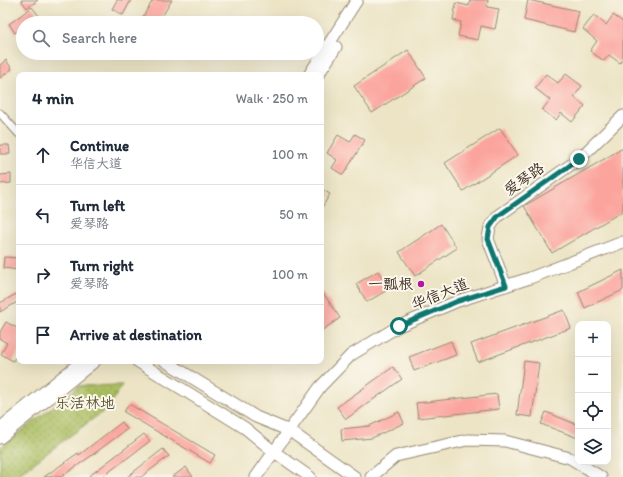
<!DOCTYPE html>
<html lang="en">
<head>
<meta charset="utf-8">
<style>
	body { margin:0; font-family:Itim,"LXGW WenKai TC",sans-serif; background:#f6f6f7; color:#1f2937 }
	.controls { position:absolute; right:12px; bottom:12px; display:grid; overflow:hidden; border-radius:8px; box-shadow:0 4px 16px #0002 }
	.controls button { width:36px; height:36px; display:grid; place-items:center; padding:0; border:0; border-bottom:1px solid #e0e1e3; background:#fff; color:#1f2937; font:20px sans-serif }
	.stop { position:absolute; width:12px; height:12px; margin:-9px; border:3px solid #0f766e; border-radius:50%; background:#fff }
	.stop.end { background:#0f766e; border-color:#fff; box-shadow:0 1px 4px #0008 }
	.list { margin:0; padding:0; list-style:none }
	h2 { display:flex; justify-content:space-between; align-items:center; height:52px; margin:0; padding:0 16px; font-size:17px }
	h2 small { font-size:13px; font-weight:400; color:#747a83 }
	.list li { display:grid; grid-template-columns:26px 1fr auto; gap:12px; align-items:center; box-sizing:border-box; height:60px; padding:0 16px; border-top:1px solid #e0e1e3 }
	.list b { display:block; font-size:15px; white-space:nowrap }
	.list p { margin:0; font-size:13px; white-space:nowrap; color:#747a83 }
	.list em { font-size:13px; font-style:normal; color:#747a83 }
	.icon { flex:none; width:22px; height:22px; fill:none; stroke:currentColor; stroke-width:2; stroke-linecap:round; stroke-linejoin:round }
	.map { position:relative; flex:none; width:623px; height:477px; overflow:hidden }
	.search { position:absolute; background:#fff; box-shadow:0 4px 16px #0002; left:16px; top:16px; width:308px; height:44px; display:flex; align-items:center; gap:10px; box-sizing:border-box; padding:0 14px; border-radius:22px; color:#747a83; font-size:15px }
	.panel { position:absolute; background:#fff; box-shadow:0 4px 16px #0002; left:16px; top:72px; width:308px; height:292px; border-radius:8px }
	.map>svg:first-child { display:block }
</style>
</head>
<body>
<div class="map">
<svg width="623" height="477" viewBox="0 0 623 477">
	<defs>
		<pattern id="park-dots" width="8" height="8" patternUnits="userSpaceOnUse"><rect width="8" height="8" fill="#aabd61"/><path d="M2 2h.1M6 6h.1" fill="none" stroke="#8c9a4f" stroke-width="1.8" stroke-linecap="round"/></pattern>
	</defs>
	<rect width="100%" height="100%" fill="#fbf7ec"/>
	<filter id="ink" filterUnits="userSpaceOnUse"><feTurbulence type="fractalNoise" baseFrequency=".025" numOctaves="2"/><feDisplacementMap in="SourceGraphic" scale="8" xChannelSelector="R" yChannelSelector="G"/><feConvolveMatrix kernelMatrix="1 2 1 2 8 2 1 2 1" color-interpolation-filters="sRGB"/></filter>
	<filter id="wash" filterUnits="userSpaceOnUse"><feTurbulence type="fractalNoise" baseFrequency=".012" numOctaves="4" result="noise"/><feDisplacementMap in="SourceGraphic" scale="16" xChannelSelector="R" yChannelSelector="G"/><feGaussianBlur stdDeviation="0.9" result="paint"/><feColorMatrix in="noise" values="0 0 0 0 0 0 0 0 0 0 0 0 0 0 0 0 0 1.4 0 .05"/><feComposite in="paint" operator="in"/></filter>
	<g filter="url(#wash)">
		<rect width="100%" height="100%" fill="#ece4c5"/>
		<path fill="url(#park-dots)" stroke="#727440" d="M122,385L109,407L15,477H0V448L79,386Z"/>
		<g id="blocks">
			<path fill="#fba49d" d="M21,0H38L27,8Z
				M117,0H131L123,15L112,9Z
				M153,0H172L158,23H147L141,20Z
				M470,0H488L487,7L499,9L495,29L481,26L478,40L458,36L461,22L453,20L456,3L469,6Z
				M528,0L579,11L574,32L524,20Z
				M32,7L39,16L30,23H23V28L15,33L9,24Z
				M594,15L606,25L613,15L623,22V59L620,63L609,55L604,61L590,51L597,41L583,29Z
				M408,50L426,78L372,113L354,86Z
				M6,60L12,69L0,78V65Z
				M546,74L558,83L566,74L582,86L574,97L585,106L572,122L561,113L556,120L542,110L550,100L535,88Z
				M500,128L518,155L463,191L445,163Z
				M355,134L365,140L343,175L332,168L337,160L327,153L338,135L350,142Z
				M0,145H9L10,154H0Z
				M623,148V211L552,253L524,206Z
				M11,174V183L0,184V175Z
				M321,189L330,194L321,209Z
				M441,224L457,248L415,276L399,252Z
				M4,257L19,258V270L3,268Z
				M623,270V290L585,308L578,292Z
				M378,271L389,289L367,302L356,284Z
				M321,290L340,318L321,331Z
				M16,294L19,301L0,312V303Z
				M564,310L571,328L478,362L471,344Z
				M6,322L19,329V351L13,361L1,354L7,343L0,339V332Z
				M451,341L456,355L414,371L409,357Z
				M524,361L539,363L532,417L517,415Z
				M393,367L402,379L346,419L337,407Z
				M497,394L499,409L418,418L416,403Z
				M129,404L215,455L210,463L124,412Z
				M399,412L404,423L372,438L342,441L341,429L369,426Z
				M546,412L578,425V438L541,424Z
				M122,422L127,429L91,456L61,477H44L78,453L79,455Z
				M144,434L150,441L102,477H88Z
				M163,449L169,456L141,477H127Z
				M186,467L193,477H172Z"/>
		</g>
	</g>
	<g filter="url(#ink)">
		<use href="#blocks" fill-opacity="0" stroke="#948772" stroke-width="1"/>
		<g fill="none" stroke-linecap="round" stroke-linejoin="round">
			<g stroke="#948772" stroke-width="9">
				<path id="street" d="M0,113L19,134"/>
			</g>
			<g stroke="#948772" stroke-width="13">
				<path id="secondary" d="M309,75L357,0
					M318,75L336,47
					M506,286L488,239L490,227L498,216L579,159L623,116
					M137,361L245,428L273,451L310,477
					M165,361L256,417L290,431L355,477
					M0,428L82,361
					M0,438L95,361
					M256,477L320,387L351,355L399,326L458,301L530,278L623,242
					M371,477L396,456L467,440L505,441L570,458L601,477"/>
			</g>
			<use href="#street" stroke="#fff" stroke-width="7"/>
			<use href="#secondary" stroke="#fff" stroke-width="11"/>
		</g>
	</g>
	<g fill="none" stroke-linecap="round" stroke-linejoin="round" filter="url(#ink)">
		<path stroke="#0f766e" stroke-width="5" d="M399,326L458,301L506,286L488,239L490,227L498,216L579,159"/>
	</g>
	<circle fill="#b5179e" stroke="#fbf7ec" stroke-width="1.5" cx="421" cy="284" r="4"/>
	<g text-anchor="middle" dominant-baseline="central" stroke-width="4" stroke-linejoin="round" paint-order="stroke">
		<g font-size="15" fill="#3b2a1e" stroke="#fbf7ec">
			<text transform="translate(524 179) rotate(-35)">爱琴路</text>
			<text transform="translate(440 294) rotate(-22)">华信大道</text>
		</g>
		<g font-size="15" fill="#3b2a1e" stroke="#fbf7ec" text-anchor="end">
			<text x="413" y="284">一瓢根</text>
		</g>
		<g font-size="15" fill="#5c5632" stroke="#fbf7ec">
			<text x="85" y="403">乐活林地</text>
		</g>
	</g>
</svg>
<div class="controls">
<button>+</button>
<button>−</button>
<button><svg class="icon" aria-label="locate" viewBox="0 0 24 24"><circle cx="12" cy="12" r="6"/><path d="M12 2v4M12 18v4M2 12h4M18 12h4"/></svg></button>
<button><svg class="icon" aria-label="layers" viewBox="0 0 24 24"><path d="M12 4l9 5-9 5-9-5zM3 14l9 5 9-5"/></svg></button>
</div>
<div class="stop" style="left:399px;top:326px"></div>
<div class="stop end" style="left:579px;top:159px"></div>
<div class="search"><svg class="icon" aria-label="search" viewBox="0 0 24 24"><circle cx="10" cy="10" r="6"/><path d="M15 15l6 6"/></svg>Search here</div>
<section class="panel">
<h2>4 min<small>Walk · 250 m</small></h2>
<ul class="list">
<li><svg class="icon" aria-label="ahead" viewBox="0 0 24 24"><path d="M12 20V5M6 11l6-6 6 6"/></svg><div><b>Continue</b><p>华信大道</p></div><em>100 m</em></li>
<li><svg class="icon" aria-label="left" viewBox="0 0 24 24"><path d="M17 20v-9H6M10 6l-5 5 5 5"/></svg><div><b>Turn left</b><p>爱琴路</p></div><em>50 m</em></li>
<li><svg class="icon" aria-label="right" viewBox="0 0 24 24"><path d="M7 20v-9h11M14 6l5 5-5 5"/></svg><div><b>Turn right</b><p>爱琴路</p></div><em>100 m</em></li>
<li><svg class="icon" aria-label="arrive" viewBox="0 0 24 24"><path d="M6 21V4h12l-3 4 3 4H6"/></svg><div><b>Arrive at destination</b></div></li>
</ul>
</section>
</div>
</body>
</html>
